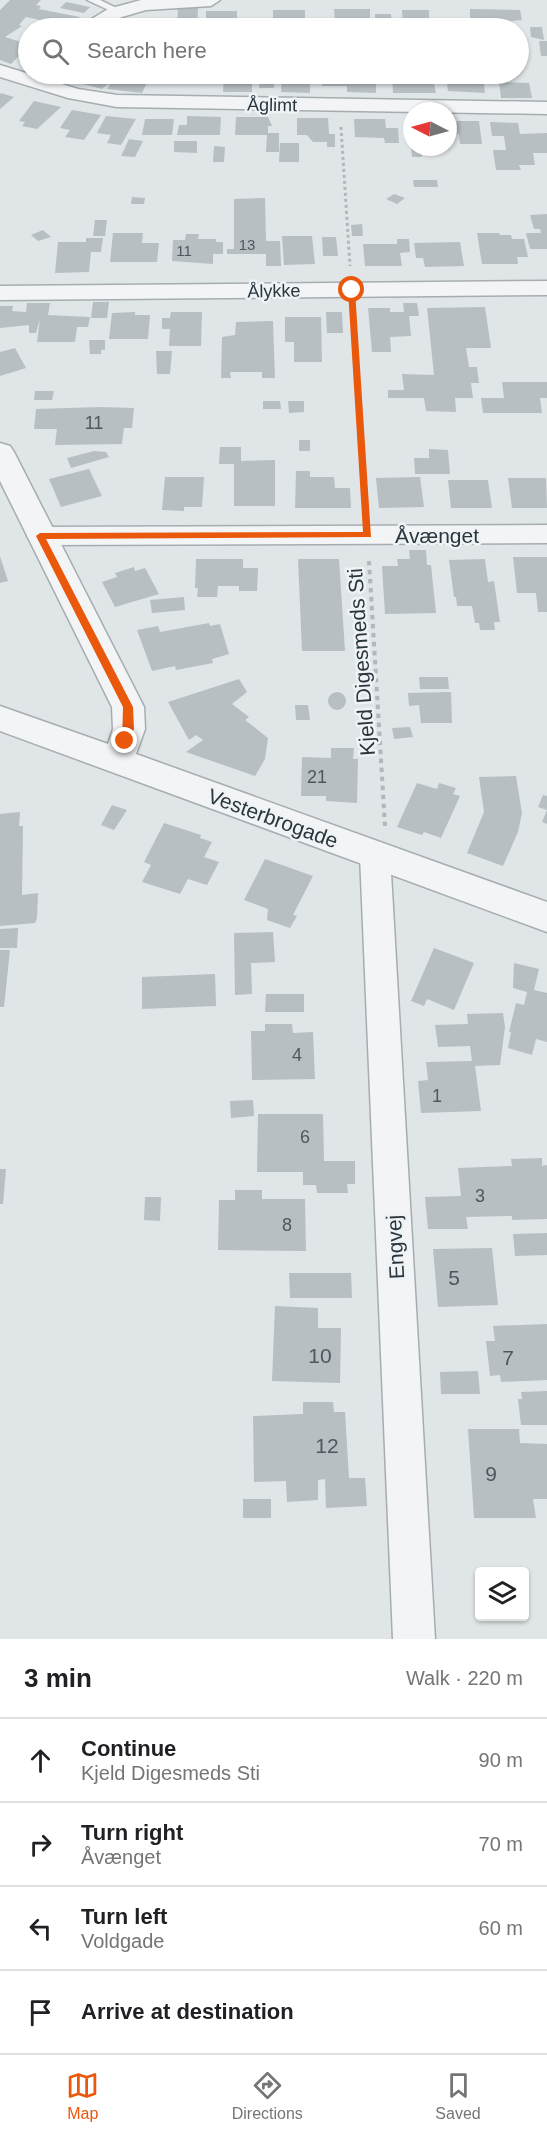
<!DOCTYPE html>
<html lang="en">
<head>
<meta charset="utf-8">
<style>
	body { margin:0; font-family:Arial,sans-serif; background:#f2f2f2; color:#202124 }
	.controls { position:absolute; right:18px; bottom:18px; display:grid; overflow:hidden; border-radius:6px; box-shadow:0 2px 4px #0004 }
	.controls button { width:54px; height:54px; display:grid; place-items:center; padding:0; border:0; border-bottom:2px solid #e0e0e0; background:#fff; color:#202124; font:30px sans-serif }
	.compass { position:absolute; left:403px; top:102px; width:54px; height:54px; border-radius:50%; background:#fff; box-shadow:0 2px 4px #0004; rotate:276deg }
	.stop { position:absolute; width:18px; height:18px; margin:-14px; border:4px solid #ea580c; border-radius:50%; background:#fff }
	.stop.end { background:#ea580c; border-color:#fff; box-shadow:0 2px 6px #0008 }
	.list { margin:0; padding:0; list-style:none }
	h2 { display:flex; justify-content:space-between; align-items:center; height:78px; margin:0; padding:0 24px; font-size:26px }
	h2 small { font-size:20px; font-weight:400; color:#757577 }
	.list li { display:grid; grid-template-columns:39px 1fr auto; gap:18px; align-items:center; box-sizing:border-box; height:84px; padding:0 24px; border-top:2px solid #e0e0e0 }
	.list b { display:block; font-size:22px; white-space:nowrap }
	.list p { margin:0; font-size:20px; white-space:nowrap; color:#757577 }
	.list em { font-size:20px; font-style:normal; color:#757577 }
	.icon { flex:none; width:33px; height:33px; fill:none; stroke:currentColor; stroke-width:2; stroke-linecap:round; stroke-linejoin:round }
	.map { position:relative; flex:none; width:547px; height:1639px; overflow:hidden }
	.search { position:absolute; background:#fff; box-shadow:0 2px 4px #0004; left:18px; right:18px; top:18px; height:66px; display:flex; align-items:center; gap:15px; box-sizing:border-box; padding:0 21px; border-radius:33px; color:#757577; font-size:22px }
	.sheet { height:414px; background:#fff }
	nav { display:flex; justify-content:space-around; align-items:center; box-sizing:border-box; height:84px; border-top:2px solid #e0e0e0; background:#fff; font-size:16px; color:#757577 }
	nav a { display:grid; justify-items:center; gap:3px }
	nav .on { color:#ea580c }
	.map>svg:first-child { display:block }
</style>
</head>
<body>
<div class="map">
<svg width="547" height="1639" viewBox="0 0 547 1639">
	<rect width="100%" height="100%" fill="#e0e5e7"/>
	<path fill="#b7bfc3" d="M10,0H41L36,5L41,6L39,9L80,17L72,26L62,24L58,28H48L54,23L26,17L19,25L22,26L5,37L21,42L19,44L28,47L11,64L0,60V10Z
		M66,2L90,7L84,13L60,8Z
		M178,8H198L197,28H177Z
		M334,9H370V24H338V28H331V22H335Z
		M470,9L520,10L522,20L482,24L483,28H470Z
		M273,10H305V24H273Z
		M402,10H429V19H438L439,28H403Z
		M206,11H237V28H206Z
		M375,14H391L392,25H375Z
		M530,27H542L544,40L531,37Z
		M539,41H547V56H541Z
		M68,74H93L107,77L110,74H151L142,93L107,89L112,81L102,89L83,84L85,81L65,77Z
		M224,74H252V92H223Z
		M260,74H274V88H259Z
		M322,74H349L348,78L376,79V93L347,92V86H322Z
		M453,74H490L491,84H484L485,93L448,91L447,83H454Z
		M282,76H310V93L281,92Z
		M392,77H424V83H434L436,93H393Z
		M499,82L529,83L532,98H501Z
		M1,93L14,97L0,109V94Z
		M34,101L61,107L37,129L22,126L25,122L19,121Z
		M72,110L101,115L84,140L65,137L70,130L60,128Z
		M106,116L136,119L121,145L107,143L111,135L97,133Z
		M187,116L221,117L220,135H177L179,125H187Z
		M236,117H268L272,126H268V133H279V152H266L267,135H235Z
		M297,118H328L329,134H335V147H327V142H313L307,135H297Z
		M145,119H174L172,135H142Z
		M354,119H385L386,128H398L399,143H385L384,138L355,137Z
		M457,121H479L482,144H460L459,134H448V124H457Z
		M490,122L518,123L520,134L547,133V153H533L535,165H519L521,170H496L493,150H506L504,136H492Z
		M129,139L143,141L135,157L121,156Z
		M174,141H197V153L174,152Z
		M280,143H299V162H279Z
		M214,146L225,147L224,162H213Z
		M411,147H422V157H412Z
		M413,180H437L438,187H414Z
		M394,194L405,198L397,204L386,199Z
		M132,197L145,198L144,204H131Z
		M265,198L266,241H280L281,266H266V254H227V249H234V199Z
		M547,214V249H530L526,233H541L540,229H534L530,215Z
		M95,220H107L105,236H93Z
		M362,224L363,236H352L351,225Z
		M43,230L51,237L38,241L31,235Z
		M113,233H143L142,243H159L157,262H110Z
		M477,233H499L500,235H511L512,239H524L528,257H517L518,264H482Z
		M186,234H199L198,239H216V242H223V254H213V264L172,261L173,240H185Z
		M282,236H312L315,264L284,265Z
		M322,237H336L338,256H323Z
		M86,238H103L101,252H91L89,272L55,273L58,242H86Z
		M397,239H409L410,252L400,253L402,266H365L363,244H397Z
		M460,242L464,266L425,267L423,258H416L414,243Z
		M93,302H109L107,318H91Z
		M27,303H50L48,315L90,317L88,327H77L75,342H37L40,319L36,333H29V325L0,328V306H13L12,311L26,312Z
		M403,303H417L419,316H409L411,336L390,337L391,352H372L368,308H390V312H404Z
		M485,307L491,348H466L469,367H477L479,383H471L473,398H455L456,412L426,411L424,398H388V390H404L402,374L434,375L427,308Z
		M135,312V315H150L148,339H109L112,313Z
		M171,312H202L201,346H169L170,329H162V318H170Z
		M326,312H342L343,333H327Z
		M285,317H321L322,362H294V342H285Z
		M273,321L275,378H262V372H230L231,378H221L222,337L235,335L236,322Z
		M89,340H105V350H101V354H90Z
		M15,348L26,368L0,376V352Z
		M156,351H172L170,374H157Z
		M502,382H547V398H540L542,413H483L481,398H504Z
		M35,391H54L52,400H34Z
		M263,401H280L281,409H263Z
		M288,401H304V412L289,413Z
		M100,407L134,408L132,428H124L122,444L55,445L57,429H34L36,409Z
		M299,440H310V451H299Z
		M220,447H241V461L275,460V506H234V464H219Z
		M429,449L448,450L450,474H415L414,458H429Z
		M94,451L106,452L109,457L71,468L67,458Z
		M89,469L102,496L61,507L49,479Z
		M296,471H310V477H334L335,488H350L351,508H295Z
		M165,477H204L202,507H184V511L162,510Z
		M420,477L424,507L379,508L376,478Z
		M508,478H546L547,508H512Z
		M448,480H488L492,508H451Z
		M409,550H426L427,565H431L436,613L385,614L382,566H398L397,559H410Z
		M0,556L8,581L0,583Z
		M513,557H547V612H538L536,593H517Z
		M196,559H243V568H258L257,591H239V586H218L217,597H197L198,588H195Z
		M298,559H339L345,651H302Z
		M485,559L488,582L494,581L500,622H494L495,630H480L479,623H475L472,606H457L456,597H454L449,560Z
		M134,567L135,571L145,568L159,594L115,607L102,582L117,577L115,573Z
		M184,597L185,610L152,613L150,600Z
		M209,623L210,626L220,624L229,654L212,659L213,663L176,670L175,666L152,671L137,630L158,626L160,632Z
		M419,677H448L449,689H420Z
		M239,679L247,692L232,704L249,717L245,720L268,738L265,759L255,776L186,752L203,740L196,735L189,740L168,702Z
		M328 701a9 9 0 1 1 18 0a9 9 0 1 1-18 0Z
		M451,692L452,723H421L419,705L409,706L408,693Z
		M295,705H308L310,720H296Z
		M410,727L413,737L394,739L392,728Z
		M331,748H354L353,759H358L357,803L326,801V796H301L302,757L331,758Z
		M516,776L522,813L518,832L503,866L467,853L484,812L479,777Z
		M417,783L437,789L439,783L456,788L453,794L460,796L441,838L424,832L422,835L397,827Z
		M543,795L547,796V824L542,822L547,810L538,807Z
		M112,805L127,810L114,830L101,825Z
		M20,812L19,826H23L22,895L38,893L37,918L35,923L0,926V814Z
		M164,823L201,835L200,838L212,842L204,857L219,862L207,885L188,879L180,894L142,882L151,865L144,862Z
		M265,859L313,876L293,915L297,916L290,928L267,920L268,909L244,900Z
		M18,928L17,948H0V929Z
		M273,932L275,962L251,963L252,994L235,995L234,933Z
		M434,948L474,963L454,1010L427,999L424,1006L411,1001Z
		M0,950H10L4,1007H0Z
		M514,963L539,969L534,990L547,993V1042L536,1039L532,1055L508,1048L511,1032H509L516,1003L524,1005L527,992L513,988Z
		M215,974L216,1006L142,1009V977Z
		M266,994H304V1012H265Z
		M503,1013L505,1027L500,1065L475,1066L481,1111L421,1113L418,1081L428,1080L426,1062L472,1061L470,1046L438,1047L435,1025L468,1024L467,1014Z
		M265,1024H292L293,1033L313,1032L315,1079L252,1080L251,1031H265Z
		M253,1100L254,1116L231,1118L230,1101Z
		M258,1114H323L324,1161H355V1184H347L348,1193H317L316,1185H303V1172H257Z
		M542,1158V1166L547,1165V1219L512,1220V1216L466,1217L468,1229H428L425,1197L461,1196L458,1168L512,1166L511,1159Z
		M0,1169H6L3,1204H0Z
		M235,1190H262V1199H305L306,1251L218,1250L219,1200H235Z
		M145,1197H161L160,1221L144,1220Z
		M547,1233V1255L515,1256L513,1234Z
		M492,1248L498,1305L438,1307L433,1249Z
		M289,1273H351L352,1298H290Z
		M275,1306L318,1308V1328H341L340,1383L272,1381Z
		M547,1324V1380L501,1382L500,1375L490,1376L486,1341H495L493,1326Z
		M478,1371L480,1394H441L440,1372Z
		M547,1391V1425H521L518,1399H522L521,1392Z
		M303,1402H333L334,1412H345L349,1478H365L367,1506L326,1508L325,1479L318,1480V1500L287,1502L286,1481L254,1482L253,1416L303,1414Z
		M468,1429H519L520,1443L547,1444V1499H533L536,1518H474Z
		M243,1499H271V1518H243Z"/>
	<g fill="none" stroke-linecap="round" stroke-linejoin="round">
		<g stroke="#a6adb1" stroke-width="3">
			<path id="service" d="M87,0H100L123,11L115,13Z"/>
		</g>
		<g stroke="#a6adb1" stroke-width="3">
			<path id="minor" d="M141,0H220L211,6L146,10L122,17L98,28H77L108,9Z
				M0,65L78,89L117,95L547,102V114L117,107L68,98L0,77Z
				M547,281V295L0,300V286Z
				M547,525V543L40,545L31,542L27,536L31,530L40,527Z
				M375,842L386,846L390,855L435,1639H393L360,855L364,846Z"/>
		</g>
		<g stroke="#a6adb1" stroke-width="3">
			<path id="tertiary" d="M0,443L10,446L14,452L144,707L145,729L136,754L547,902V932L0,731V706L108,744L113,729L112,707L0,481Z"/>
		</g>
		<path stroke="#b2b7bb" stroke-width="3" stroke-dasharray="3 3" stroke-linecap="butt" d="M341,127L350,266
			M353,313L359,409"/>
		<path stroke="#b2b7bb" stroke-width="4" stroke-dasharray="4.5 4.5" stroke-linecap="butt" d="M359,407L366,509
			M369,561L385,826"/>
		<use href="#service" fill="#f2f4f6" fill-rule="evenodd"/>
		<use href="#minor" fill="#f2f4f6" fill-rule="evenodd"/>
		<use href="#tertiary" fill="#f2f4f6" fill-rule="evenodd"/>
	</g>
	<path fill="#ea580c" d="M352,288L355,290L371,537L46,539L133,707L134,729L128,743H122L123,707L36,536L40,533L363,532L348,290Z"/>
	<g text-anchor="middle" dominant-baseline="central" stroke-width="5" stroke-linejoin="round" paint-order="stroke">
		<g font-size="15" fill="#4d585e">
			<text x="247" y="244">13</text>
			<text x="184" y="250">11</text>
		</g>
		<g font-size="18" fill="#2a363d" stroke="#eff3f5">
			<text transform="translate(272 105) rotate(1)">Åglimt</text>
			<text transform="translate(274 291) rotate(-1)">Ålykke</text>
		</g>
		<g font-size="18" fill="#4d585e">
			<text x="94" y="423">11</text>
			<text x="317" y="777">21</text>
			<text x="297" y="1055">4</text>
			<text x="437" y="1096">1</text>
			<text x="305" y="1137">6</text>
			<text x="480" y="1196">3</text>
			<text x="287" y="1225">8</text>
		</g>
		<g font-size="21" fill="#2a363d" stroke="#eff3f5">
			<text x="437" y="535">Åvænget</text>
			<text transform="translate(361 662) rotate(-94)">Kjeld Digesmeds Sti</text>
			<text transform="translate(273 818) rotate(20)">Vesterbrogade</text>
			<text transform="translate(395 1247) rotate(-93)">Engvej</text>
		</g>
		<g font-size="21" fill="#4d585e">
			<text x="454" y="1277">5</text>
			<text x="320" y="1355">10</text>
			<text x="508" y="1357">7</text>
			<text x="327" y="1445">12</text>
			<text x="491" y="1473">9</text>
		</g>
	</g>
</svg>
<div class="controls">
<button><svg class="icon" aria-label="layers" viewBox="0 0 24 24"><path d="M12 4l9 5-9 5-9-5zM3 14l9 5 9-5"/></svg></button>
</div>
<svg class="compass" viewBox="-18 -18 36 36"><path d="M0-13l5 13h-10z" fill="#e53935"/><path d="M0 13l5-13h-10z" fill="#757577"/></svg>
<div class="stop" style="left:352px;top:290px"></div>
<div class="stop end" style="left:125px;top:741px"></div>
<div class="search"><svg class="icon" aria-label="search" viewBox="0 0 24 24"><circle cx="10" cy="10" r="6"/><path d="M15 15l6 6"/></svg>Search here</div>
</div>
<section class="sheet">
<h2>3 min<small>Walk · 220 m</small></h2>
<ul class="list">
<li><svg class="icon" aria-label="ahead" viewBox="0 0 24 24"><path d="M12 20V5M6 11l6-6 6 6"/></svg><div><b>Continue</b><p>Kjeld Digesmeds Sti</p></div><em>90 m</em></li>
<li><svg class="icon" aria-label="right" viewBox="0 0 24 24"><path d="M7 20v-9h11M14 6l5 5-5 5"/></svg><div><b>Turn right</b><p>Åvænget</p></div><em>70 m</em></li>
<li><svg class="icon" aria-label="left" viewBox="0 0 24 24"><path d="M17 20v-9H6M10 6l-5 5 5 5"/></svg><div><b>Turn left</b><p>Voldgade</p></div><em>60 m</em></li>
<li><svg class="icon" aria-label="arrive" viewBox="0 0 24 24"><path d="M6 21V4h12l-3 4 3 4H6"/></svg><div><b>Arrive at destination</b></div></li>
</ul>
</section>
<nav>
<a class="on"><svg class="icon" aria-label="map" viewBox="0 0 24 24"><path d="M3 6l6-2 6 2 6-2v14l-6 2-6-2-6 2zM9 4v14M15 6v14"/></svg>Map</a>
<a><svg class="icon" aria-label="directions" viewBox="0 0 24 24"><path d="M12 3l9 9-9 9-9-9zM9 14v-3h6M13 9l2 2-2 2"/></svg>Directions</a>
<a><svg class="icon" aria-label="saved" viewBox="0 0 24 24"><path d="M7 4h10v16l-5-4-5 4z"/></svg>Saved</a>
</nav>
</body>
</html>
